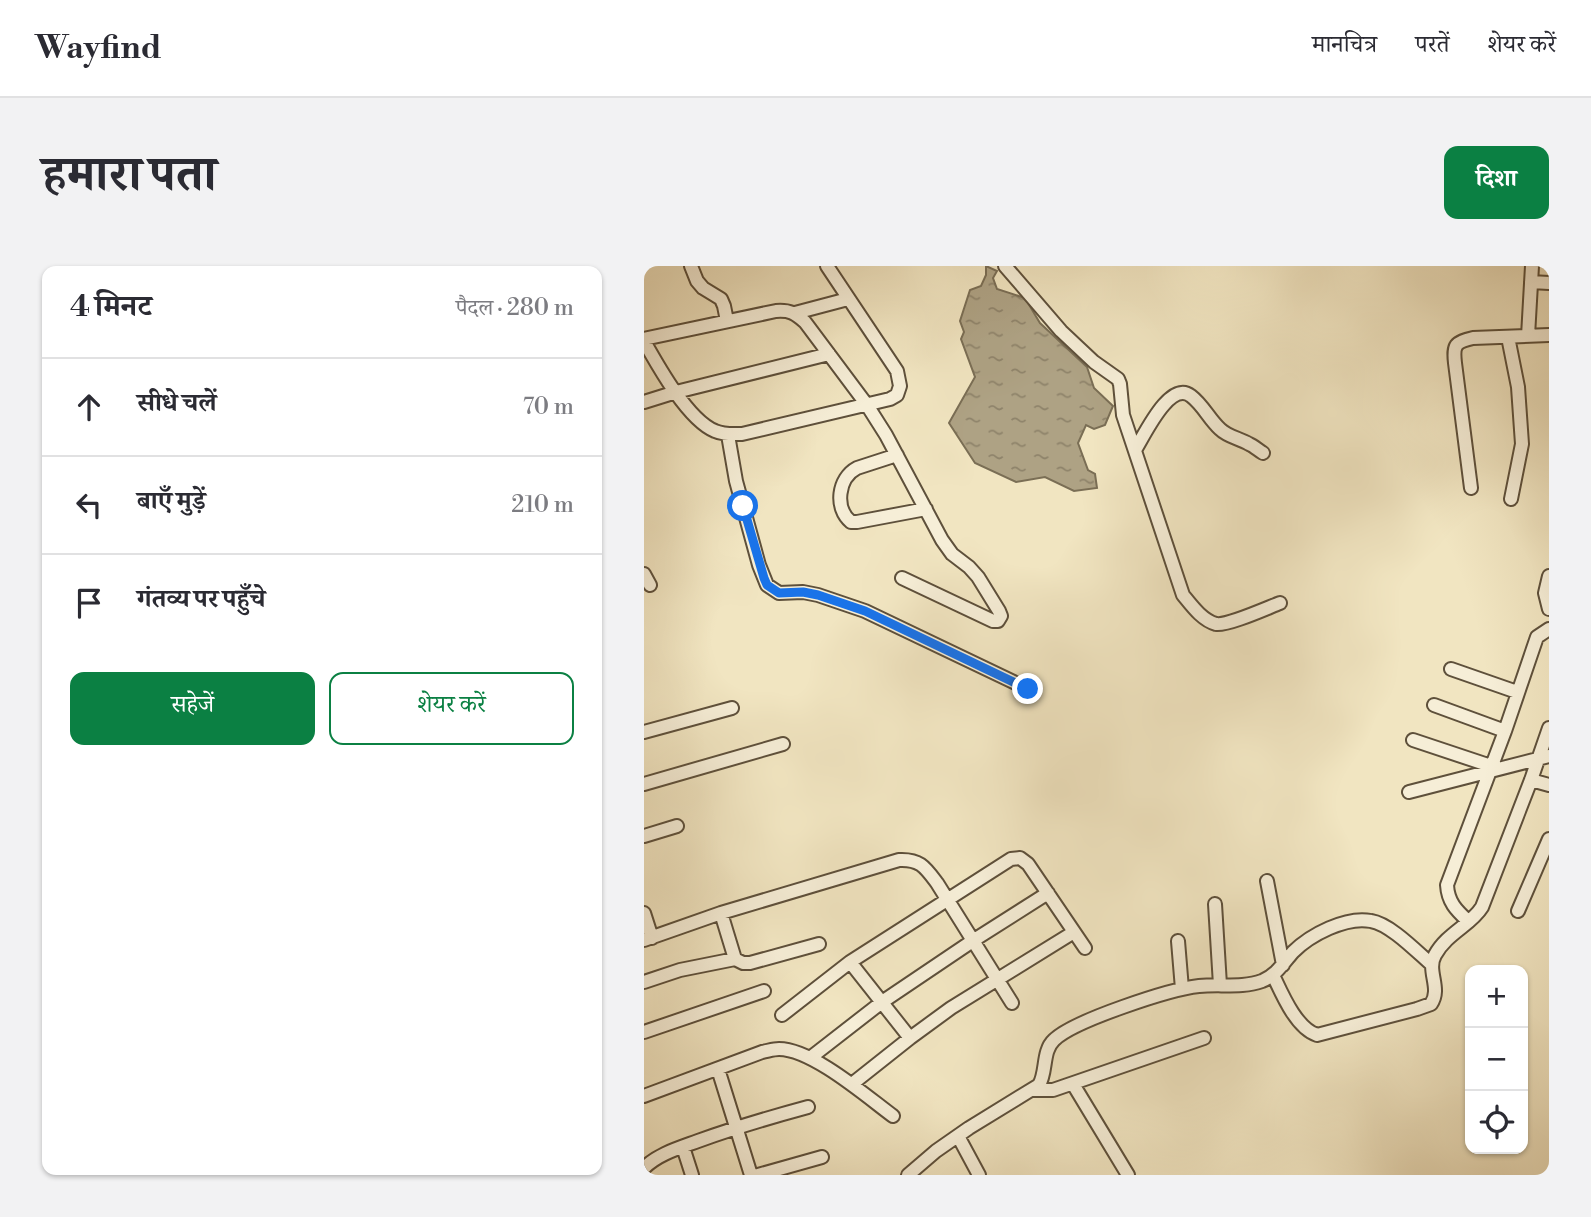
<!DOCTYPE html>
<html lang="hi">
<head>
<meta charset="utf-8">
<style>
	body { margin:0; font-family:"Libre Bodoni","Noto Serif Devanagari",serif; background:#f2f2f3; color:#2b2b33 }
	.controls { position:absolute; right:21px; bottom:21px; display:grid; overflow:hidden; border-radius:14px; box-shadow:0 2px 5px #0004 }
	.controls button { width:63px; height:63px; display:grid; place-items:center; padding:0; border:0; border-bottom:2px solid #e1e1e2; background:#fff; color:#2b2b33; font:35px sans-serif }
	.stop { position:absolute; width:21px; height:21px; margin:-16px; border:5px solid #1a73e8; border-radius:50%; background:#fff }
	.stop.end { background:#1a73e8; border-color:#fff; box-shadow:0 2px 7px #0008 }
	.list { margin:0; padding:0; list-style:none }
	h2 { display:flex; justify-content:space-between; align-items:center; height:91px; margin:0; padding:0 28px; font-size:30px }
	h2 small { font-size:23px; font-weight:400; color:#7c7c81 }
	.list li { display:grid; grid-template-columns:46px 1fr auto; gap:21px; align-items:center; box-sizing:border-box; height:98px; padding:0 28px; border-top:2px solid #e1e1e2 }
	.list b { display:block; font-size:26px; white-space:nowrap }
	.list em { font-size:23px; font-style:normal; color:#7c7c81 }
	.actions { display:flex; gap:14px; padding:21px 28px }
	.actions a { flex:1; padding:16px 0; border:2px solid #0b8043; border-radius:14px; text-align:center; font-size:24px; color:#0b8043 }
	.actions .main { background:#0b8043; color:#fff }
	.icon { flex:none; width:38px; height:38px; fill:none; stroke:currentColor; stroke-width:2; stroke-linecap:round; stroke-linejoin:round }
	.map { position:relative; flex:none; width:905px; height:909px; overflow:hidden; border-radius:14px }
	header { display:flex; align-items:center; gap:42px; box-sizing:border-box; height:98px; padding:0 35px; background:#fff; border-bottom:2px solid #e1e1e2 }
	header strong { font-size:33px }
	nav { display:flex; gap:38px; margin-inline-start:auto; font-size:24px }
	.intro { display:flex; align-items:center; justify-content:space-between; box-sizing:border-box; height:168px; padding:0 42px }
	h1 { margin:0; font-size:49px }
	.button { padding:18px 32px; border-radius:14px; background:#0b8043; color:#fff; font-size:24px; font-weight:700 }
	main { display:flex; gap:42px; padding:0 42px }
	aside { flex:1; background:#fff; border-radius:14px; box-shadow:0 2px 5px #0004 }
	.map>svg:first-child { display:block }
</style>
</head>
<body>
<header>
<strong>Wayfind</strong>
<nav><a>मानचित्र</a><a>परतें</a><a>शेयर करें</a></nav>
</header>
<div class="intro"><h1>हमारा पता</h1><a class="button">दिशा</a></div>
<main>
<aside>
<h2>4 मिनट<small>पैदल · 280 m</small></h2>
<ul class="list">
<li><svg class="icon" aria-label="ahead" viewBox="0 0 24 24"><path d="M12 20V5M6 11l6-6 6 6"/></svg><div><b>सीधे चलें</b></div><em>70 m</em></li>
<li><svg class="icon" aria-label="left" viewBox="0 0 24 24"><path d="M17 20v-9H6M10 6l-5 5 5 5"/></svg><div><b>बाएँ मुड़ें</b></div><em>210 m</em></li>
<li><svg class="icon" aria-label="arrive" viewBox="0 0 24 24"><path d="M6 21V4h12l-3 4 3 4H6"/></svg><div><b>गंतव्य पर पहुँचे</b></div></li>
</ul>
<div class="actions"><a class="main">सहेजें</a><a>शेयर करें</a></div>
</aside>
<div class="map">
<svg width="905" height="909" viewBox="0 0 905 909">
	<defs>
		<pattern id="water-ripples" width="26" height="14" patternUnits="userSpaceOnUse" patternTransform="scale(1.75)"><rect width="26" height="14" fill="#aea284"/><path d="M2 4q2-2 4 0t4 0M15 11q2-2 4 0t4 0" fill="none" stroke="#8e836a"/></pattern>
	</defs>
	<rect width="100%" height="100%" fill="#f1e5c1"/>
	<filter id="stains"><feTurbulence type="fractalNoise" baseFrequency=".00286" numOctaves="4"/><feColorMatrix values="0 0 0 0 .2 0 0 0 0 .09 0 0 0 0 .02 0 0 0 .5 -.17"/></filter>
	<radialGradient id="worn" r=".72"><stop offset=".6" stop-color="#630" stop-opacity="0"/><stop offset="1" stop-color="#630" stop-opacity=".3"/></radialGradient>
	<path fill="url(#water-ripples)" stroke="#7a6e55" stroke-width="2" d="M342,0L353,5L349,12L353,23L381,32L396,57L443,101L450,122L469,140L461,159L450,163L442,159L434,177L444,204L451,208L453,222L430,225L401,211L372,216L331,197L305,157L331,111L317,73L320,66L316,55L326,24L337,20L342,9Z"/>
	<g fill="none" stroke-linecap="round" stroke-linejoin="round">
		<g stroke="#5e503b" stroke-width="16">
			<path id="minor" d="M47,0L53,15L59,22L77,33L80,40L83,55
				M361,0L417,65L450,96L474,113L476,118L479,149L539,329C548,340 558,354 572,358C583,360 623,342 636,337
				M887,16L905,17
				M151,47L204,33
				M884,70L888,0
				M864,71L874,121L878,178L867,233
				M0,73L132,45C146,44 151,47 161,56L223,139L242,169L298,274L308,288L325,301L334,311L355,345L357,350L354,355H349L258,312
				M0,75C14,100 44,154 71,165C80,169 89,168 98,168L246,133L253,129L256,120L253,105L183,0
				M0,136L32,126L185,88
				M84,169L92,215L115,299L123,319L135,327L159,326L174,329L221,345L384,423
				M491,184C500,170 526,113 547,130C559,139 565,153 576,163C584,171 595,172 605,178C610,180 614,184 619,187
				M253,189L213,202C194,212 190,242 207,256H213L282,243
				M827,222L811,97C809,79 811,76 829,72L905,69
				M0,308L6,319
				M905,310L901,327L905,343
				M807,403L873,426
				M790,439L861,465
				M0,466L88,442
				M769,474L847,500
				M887,514L905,519
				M0,518L139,478
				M765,526L905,490
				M0,570L33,560
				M623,615L639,699
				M571,638L576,719
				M874,645L905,573
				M0,647L8,672
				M77,647L91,693
				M824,655C812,644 804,636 803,619L861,465L893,371L905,363
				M0,674L77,647L255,594C276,593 281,601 293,617L368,737
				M534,675L538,723
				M206,696L266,772
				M629,709C638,728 652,762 673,769L773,743L787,738C798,722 782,705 791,689C803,667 827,659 838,641L887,514L905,462
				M0,716L36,704L91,693L99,697H106L175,678
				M138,749L206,696L367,593L376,592L384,598L441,682
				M0,766L120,725
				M166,792L238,736L330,674L404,627
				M74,803L107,909
				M208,818L266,772L307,742L430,666
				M429,818L484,909
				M387,824H409L560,772
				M0,830L118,786C124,785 129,783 135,783C168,783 222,830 249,850
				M314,870L335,909
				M39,881L48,909
				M0,902C14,888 35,882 54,875C90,862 127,851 164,841
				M114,909L178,891
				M264,909L292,885L325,862L395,819C403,806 398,785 410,774C429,755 526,723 555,720C575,718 599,722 618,715C633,709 639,697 649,686C666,669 702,650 727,655C746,658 772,685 787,698"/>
		</g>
		<use href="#minor" stroke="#f6eed7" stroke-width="12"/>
	</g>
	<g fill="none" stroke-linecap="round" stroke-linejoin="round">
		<path stroke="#1a73e8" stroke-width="9" d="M99,240L120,312L123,319L135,327L159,326L174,329L221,345L384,423"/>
	</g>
	<rect width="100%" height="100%" filter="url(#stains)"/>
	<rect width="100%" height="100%" fill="url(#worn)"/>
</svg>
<div class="controls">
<button>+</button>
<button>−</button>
<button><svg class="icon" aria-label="locate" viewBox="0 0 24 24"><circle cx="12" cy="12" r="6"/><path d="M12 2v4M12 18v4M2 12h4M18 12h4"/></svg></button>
</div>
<div class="stop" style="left:99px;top:240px"></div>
<div class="stop end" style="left:384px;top:423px"></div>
</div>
</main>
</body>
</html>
